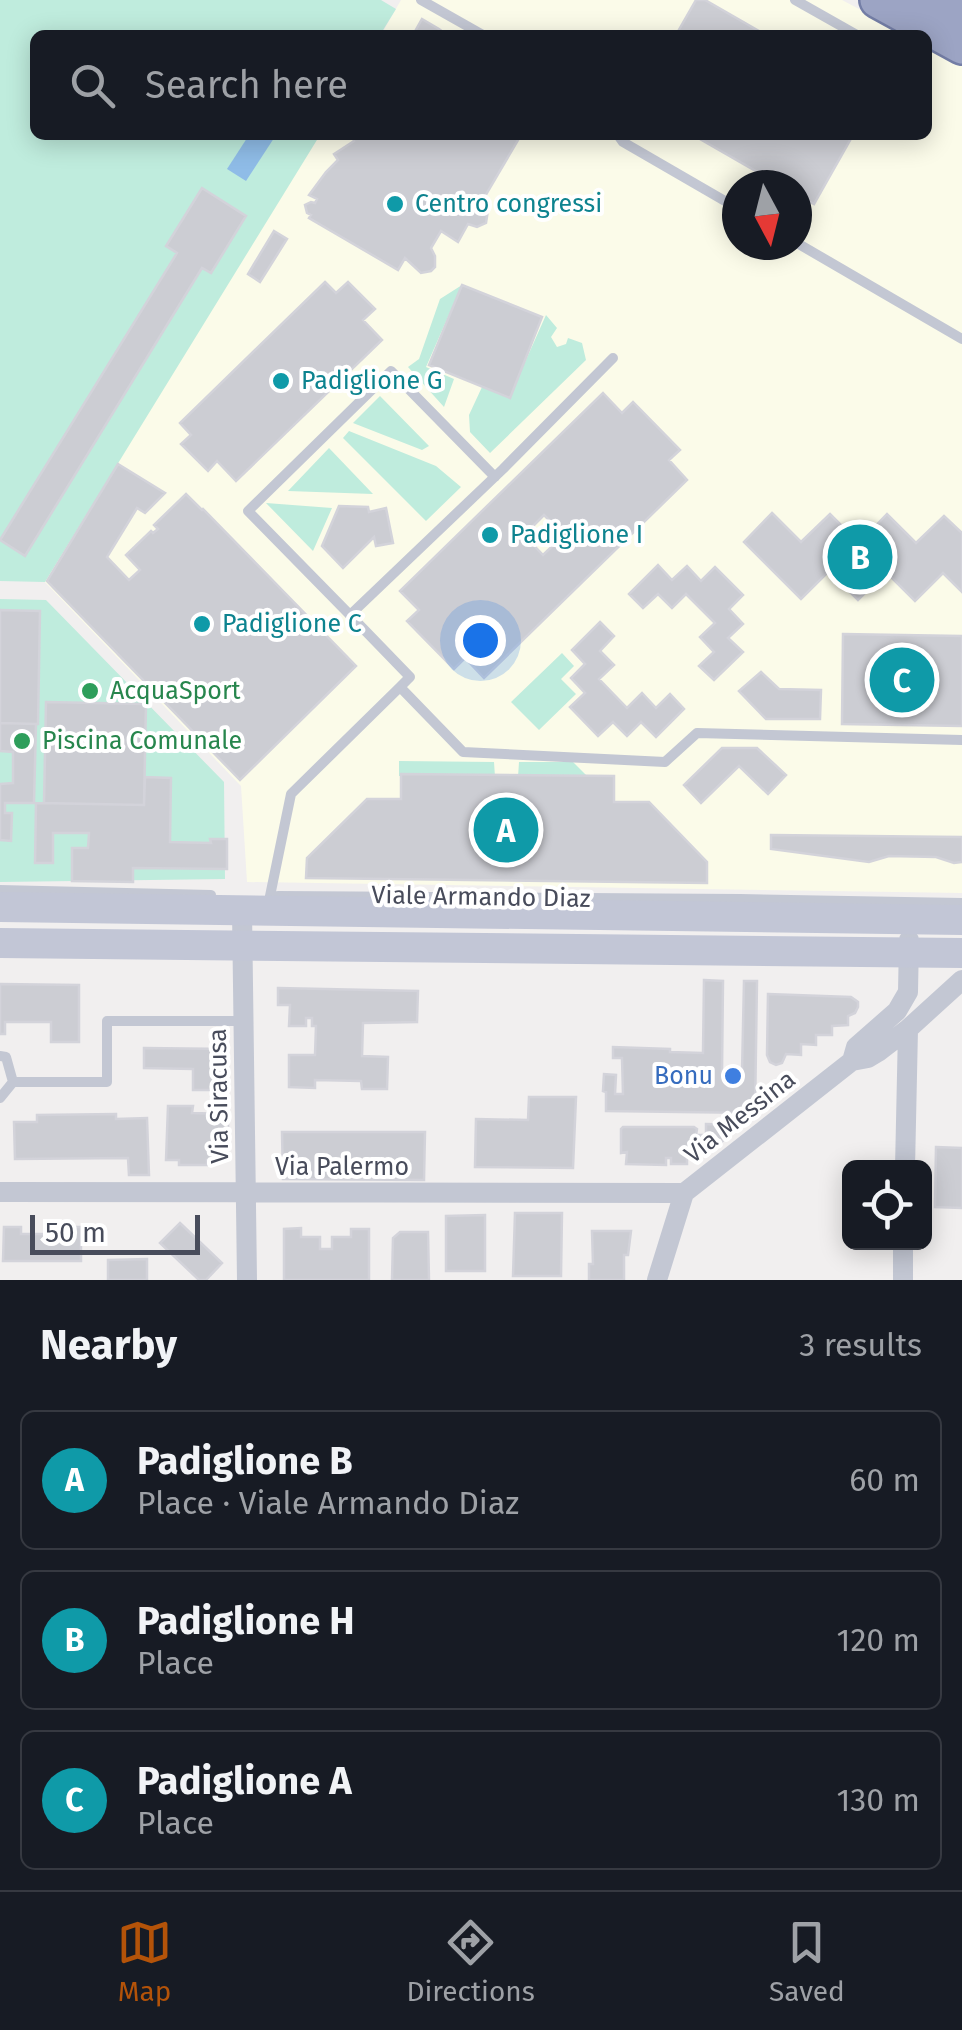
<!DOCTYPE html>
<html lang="en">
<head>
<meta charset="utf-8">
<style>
	body { margin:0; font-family:"Fira Sans",sans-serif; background:#242831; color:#f1f3f6 }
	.controls { position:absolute; right:30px; bottom:30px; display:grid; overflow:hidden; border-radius:15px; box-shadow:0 5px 25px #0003 }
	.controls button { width:90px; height:90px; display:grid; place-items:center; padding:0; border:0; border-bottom:2px solid #363941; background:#171b24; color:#f1f3f6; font:50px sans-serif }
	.compass { position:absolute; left:722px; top:170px; width:90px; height:90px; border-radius:50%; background:#171b24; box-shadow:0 5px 25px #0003; rotate:173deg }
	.scale { position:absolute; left:30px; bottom:25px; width:170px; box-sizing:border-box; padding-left:10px; border:5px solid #484c5b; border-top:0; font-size:28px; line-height:35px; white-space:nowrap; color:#484c5b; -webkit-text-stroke:8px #fff; paint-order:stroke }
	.you { position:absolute; left:480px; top:640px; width:35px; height:35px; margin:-25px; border:8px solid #fff; border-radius:50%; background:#1a73e8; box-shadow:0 0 0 15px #1a73e833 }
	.badge { display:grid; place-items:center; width:65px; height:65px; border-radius:50%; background:#b45309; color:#fff; font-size:32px; font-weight:700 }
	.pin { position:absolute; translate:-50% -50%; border:5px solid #fff; box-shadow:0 2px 10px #0006 }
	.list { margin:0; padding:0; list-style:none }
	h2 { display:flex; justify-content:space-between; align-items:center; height:130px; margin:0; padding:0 40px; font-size:42px }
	h2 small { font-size:32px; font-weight:400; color:#9ea1a6 }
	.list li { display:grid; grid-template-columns:65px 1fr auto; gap:30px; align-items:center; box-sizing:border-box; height:140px; margin:0 20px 20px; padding:0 20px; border:2px solid #363941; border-radius:15px }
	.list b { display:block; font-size:38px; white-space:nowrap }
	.list p { margin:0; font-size:32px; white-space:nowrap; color:#9ea1a6 }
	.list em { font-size:32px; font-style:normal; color:#9ea1a6 }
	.icon { flex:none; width:55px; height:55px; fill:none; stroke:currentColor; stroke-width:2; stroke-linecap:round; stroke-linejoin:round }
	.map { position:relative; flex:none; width:962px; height:1280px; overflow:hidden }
	.search { position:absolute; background:#171b24; box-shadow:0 5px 25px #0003; left:30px; right:30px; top:30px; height:110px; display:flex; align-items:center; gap:25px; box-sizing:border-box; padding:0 35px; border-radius:15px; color:#9ea1a6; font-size:38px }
	.sheet { height:610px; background:#171b24 }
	nav { display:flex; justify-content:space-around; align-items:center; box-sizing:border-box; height:140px; border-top:2px solid #363941; background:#171b24; font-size:28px; color:#9ea1a6 }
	nav a { display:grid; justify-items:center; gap:5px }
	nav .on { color:#b45309 }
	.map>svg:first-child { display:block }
</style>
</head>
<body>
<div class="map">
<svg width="962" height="1280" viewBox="0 0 962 1280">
	<rect width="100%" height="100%" fill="#f1efef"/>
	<path fill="#fbfbe9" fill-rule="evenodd" d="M401,0H842L908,35H381Z
		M927,45L962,64V893L247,882L241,786L40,577L318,135H927ZM737,185H797V245H737Z"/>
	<path fill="#bfecdd" d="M0,0H381L396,9L380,35H35V135H320L45,582L0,581Z
		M462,285L426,367L454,379L444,407L408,367L419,359L440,299Z
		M546,315L557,328L551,337L557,347L566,344L568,338L582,343L586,360L490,453L470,432L469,415L482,387L509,398Z
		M380,396L429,446L422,450L353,423Z
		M349,431L436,466L461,487L426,521L343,438Z
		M329,448L373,494L288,491Z
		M266,503L332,508L313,551Z
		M0,599L46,600L224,782L225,879L0,882Z
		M562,653L574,666L561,679L576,694L539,730L511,702Z
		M399,761L494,762L495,777L399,776Z
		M519,762H573L589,778L518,777Z"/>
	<path fill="#8fbce7" d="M249,135H276L246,181L227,169Z"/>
	<path fill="#cccdd3" stroke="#d3d3da" stroke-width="2.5" fill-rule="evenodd" d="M696,0H705L766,35H676Z
		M422,19L439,29L447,35H413Z
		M351,135H521L481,203L488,210L486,223L477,227L468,224L458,242L441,231L431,248L435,256V267L431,271L421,273L405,258L398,270L309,218L311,215L307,213L305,205L311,202L315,203L317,199L309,195L326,172L338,160L334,154L354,141Z
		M693,135H853L814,204L797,195V185H780Z
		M202,188L246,216L211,273L202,268L25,556L0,540L177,253L166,246Z
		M274,231L287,239L260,282L248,274Z
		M325,282L336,293L348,282L375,309L363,320L382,340L236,481L217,461L208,471L181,444L191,435L180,423Z
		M462,285L542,317L510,398L429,365Z
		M603,393L622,413L633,402L680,450L669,460L687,480L484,678L465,658L454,669L407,621L419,610L400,591ZM544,515L564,535L543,555L524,535Z
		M118,464L165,493L145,513L137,508L107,557L129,580L140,570L126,555L151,531L153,533L158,529L154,525L186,494L202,510L203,509L356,666L240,780L47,581Z
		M339,506L368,507L369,512L386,508L393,543L376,546L374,537L343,568L322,546Z
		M772,513L801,542L830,514L859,543L887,514L916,543L944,516L962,533V592L943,573L915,601L886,572L858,600L829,571L801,599L744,542Z
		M658,565L672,580L687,566L701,581L715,567L743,595L729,609L743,624L728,638L743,652L714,680L699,666L714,652L700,637L715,623L686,594L672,608L658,594L643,608L629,594Z
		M0,610L40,611L38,724L0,723Z
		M600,622L614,636L600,651L614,665L599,679L627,708L642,693L656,708L670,694L684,709L656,737L641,722L627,736L613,722L598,736L570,707L585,693L571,678L585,664L572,650Z
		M843,634L962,636V726L842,724Z
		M761,672L779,689L821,690L820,719H766L739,691Z
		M46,702L146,704L144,805L44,803Z
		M0,723L36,724L34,803H5V813H12L11,841L0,840V784L13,783V752L0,751Z
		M722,748H757L786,775L768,794L739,766L701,803L684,785Z
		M401,774L614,776V802H649L707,862V883L306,878L307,858L367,799H401Z
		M145,777L171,778L170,842L211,843L210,839H227V869L133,868V882L72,881V848H88L89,833H53V863H35L36,803L144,805Z
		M771,835L962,837V862L954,863L936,857L889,856L869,862L771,849Z
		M704,980L723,981L722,1072L742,1073L744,981H757L755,1113L606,1111V1092L603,1091L604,1074L616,1075L615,1094H623L622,1058H613V1047L670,1049V1052L703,1053Z
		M0,984L79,985V1042H51V1022H5V1034H0Z
		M278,988L418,991L417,1022L363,1023L362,1056L388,1057L387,1089H362L361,1081L315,1080V1088L289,1087V1055H315L316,1026H312V1018H306V1026H289L290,1005H278Z
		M768,994L851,997L858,1002V1007L855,1013L848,1016V1025L832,1026V1035H816V1045L801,1044V1055L786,1054L782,1063L776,1065L770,1062L767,1055Z
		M144,1048L228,1049V1084L217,1083L216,1090H193V1069L144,1068Z
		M529,1097H576L573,1168L475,1167L476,1119L528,1120Z
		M168,1106H193L192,1113L228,1114V1132H220V1161L207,1160V1165H179V1160H166Z
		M116,1114V1119L147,1118L149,1175H129L128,1158L15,1159L14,1122H37V1115Z
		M706,1124L741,1125L709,1153V1141L703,1147L704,1150H696V1157H687V1164H671V1158H666V1165L626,1164L627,1152L621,1153V1129L623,1127H694L697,1129L696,1135H705L706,1138Z
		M282,1132H425L424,1180L283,1179Z
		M936,1147L962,1148V1208L935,1207Z
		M515,1213H562L561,1276H513Z
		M485,1215V1271H446V1216Z
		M180,1223L222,1263L206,1280H199L160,1243Z
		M4,1227H21V1234H63V1227H81V1261H3Z
		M301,1228V1237H320V1249H332V1237H351V1229H369V1280H284V1229Z
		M592,1231H631L628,1255H624V1280H589V1264H593Z
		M400,1232H428L429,1280H392L393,1238Z
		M147,1259V1280H108V1260Z"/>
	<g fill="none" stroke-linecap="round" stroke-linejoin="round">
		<g stroke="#747ea6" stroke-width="40">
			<path id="trunk" d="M878,0L962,46
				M916,0L934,6L962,11"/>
		</g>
		<path stroke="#c3c7d3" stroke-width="10" d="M421,0L483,35
			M795,0L857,35
			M618,135L623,142L737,208
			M797,243L962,339
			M613,358L503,469L350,615L410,677L400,687L463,752L665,762L697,733L962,740
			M350,615L248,511L391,371L495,477
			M0,890L211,895
			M270,896L291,794L400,687
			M278,896L740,899L962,903
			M0,1056L6,1057L13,1082
			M13,1082H107V1021H243
			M0,1098L13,1082"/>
		<path stroke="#c3c7d3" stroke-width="20" d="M242,911L247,1280
			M852,1061L856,1047L897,1011L908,992L909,940
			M905,1168L908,1029
			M0,1192L684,1193
			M657,1280L684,1193L852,1061L868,1058L878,1052L908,1029L962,980
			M903,1280V1242"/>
		<path stroke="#c2c6d6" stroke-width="30" d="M0,907L962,920
			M0,943L962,953"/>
		<use href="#trunk" stroke="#9ca4c4" stroke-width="35"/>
	</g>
	<g fill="#0f9aa8" stroke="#fff" stroke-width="4">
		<circle cx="395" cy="204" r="10"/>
		<circle cx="281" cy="381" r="10"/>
		<circle cx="490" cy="535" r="10"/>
		<circle cx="202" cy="624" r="10"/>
	</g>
	<g fill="#2e9e5b" stroke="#fff" stroke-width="4">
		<circle cx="90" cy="691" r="10"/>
		<circle cx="22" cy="741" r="10"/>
	</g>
	<circle fill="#3f7fe0" stroke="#fff" stroke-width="4" cx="733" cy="1076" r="10"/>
	<g text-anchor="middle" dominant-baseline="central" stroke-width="8" stroke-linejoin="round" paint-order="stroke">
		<g font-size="25" fill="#0d838f" stroke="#fff" text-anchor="start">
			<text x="415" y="204">Centro congressi</text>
			<text x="301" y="381">Padiglione G</text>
			<text x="510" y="535">Padiglione I</text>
			<text x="222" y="624">Padiglione C</text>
		</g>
		<g font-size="25" fill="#27864d" stroke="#fff" text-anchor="start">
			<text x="110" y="691">AcquaSport</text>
			<text x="42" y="741">Piscina Comunale</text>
		</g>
		<g font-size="25" fill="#484c5b" stroke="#fff">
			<text transform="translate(481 897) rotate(1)">Viale Armando Diaz</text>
			<text transform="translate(219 1096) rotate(-91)">Via Siracusa</text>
			<text transform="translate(740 1117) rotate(-38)">Via Messina</text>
			<text x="342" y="1167">Via Palermo</text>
		</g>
		<g font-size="25" fill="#366cbe" stroke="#fff" text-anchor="end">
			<text x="713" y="1076">Bonu</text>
		</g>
	</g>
</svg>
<div class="controls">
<button><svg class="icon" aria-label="locate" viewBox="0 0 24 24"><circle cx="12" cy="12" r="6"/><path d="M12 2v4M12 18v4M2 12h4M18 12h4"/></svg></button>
</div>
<svg class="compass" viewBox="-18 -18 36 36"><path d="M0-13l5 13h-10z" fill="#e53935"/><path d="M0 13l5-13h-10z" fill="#9ea1a6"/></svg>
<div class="scale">50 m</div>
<div class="you"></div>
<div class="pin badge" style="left:506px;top:830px;background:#0f9aa8">A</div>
<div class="pin badge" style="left:860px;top:557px;background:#0f9aa8">B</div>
<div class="pin badge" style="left:902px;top:680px;background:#0f9aa8">C</div>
<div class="search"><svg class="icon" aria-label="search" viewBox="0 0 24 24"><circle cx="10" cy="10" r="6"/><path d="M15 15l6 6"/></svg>Search here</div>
</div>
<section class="sheet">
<h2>Nearby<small>3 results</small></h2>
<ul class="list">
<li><span class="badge" style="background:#0f9aa8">A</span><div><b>Padiglione B</b><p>Place · Viale Armando Diaz</p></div><em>60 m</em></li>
<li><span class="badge" style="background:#0f9aa8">B</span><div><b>Padiglione H</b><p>Place</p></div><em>120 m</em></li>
<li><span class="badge" style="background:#0f9aa8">C</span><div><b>Padiglione A</b><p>Place</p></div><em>130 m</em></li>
</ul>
</section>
<nav>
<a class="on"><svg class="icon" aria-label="map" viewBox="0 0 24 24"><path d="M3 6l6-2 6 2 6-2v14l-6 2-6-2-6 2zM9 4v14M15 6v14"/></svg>Map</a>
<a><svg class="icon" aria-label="directions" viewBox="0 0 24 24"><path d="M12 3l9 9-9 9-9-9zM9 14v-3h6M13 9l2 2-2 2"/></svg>Directions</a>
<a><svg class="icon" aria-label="saved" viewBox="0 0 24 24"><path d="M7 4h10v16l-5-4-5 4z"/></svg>Saved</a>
</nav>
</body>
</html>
